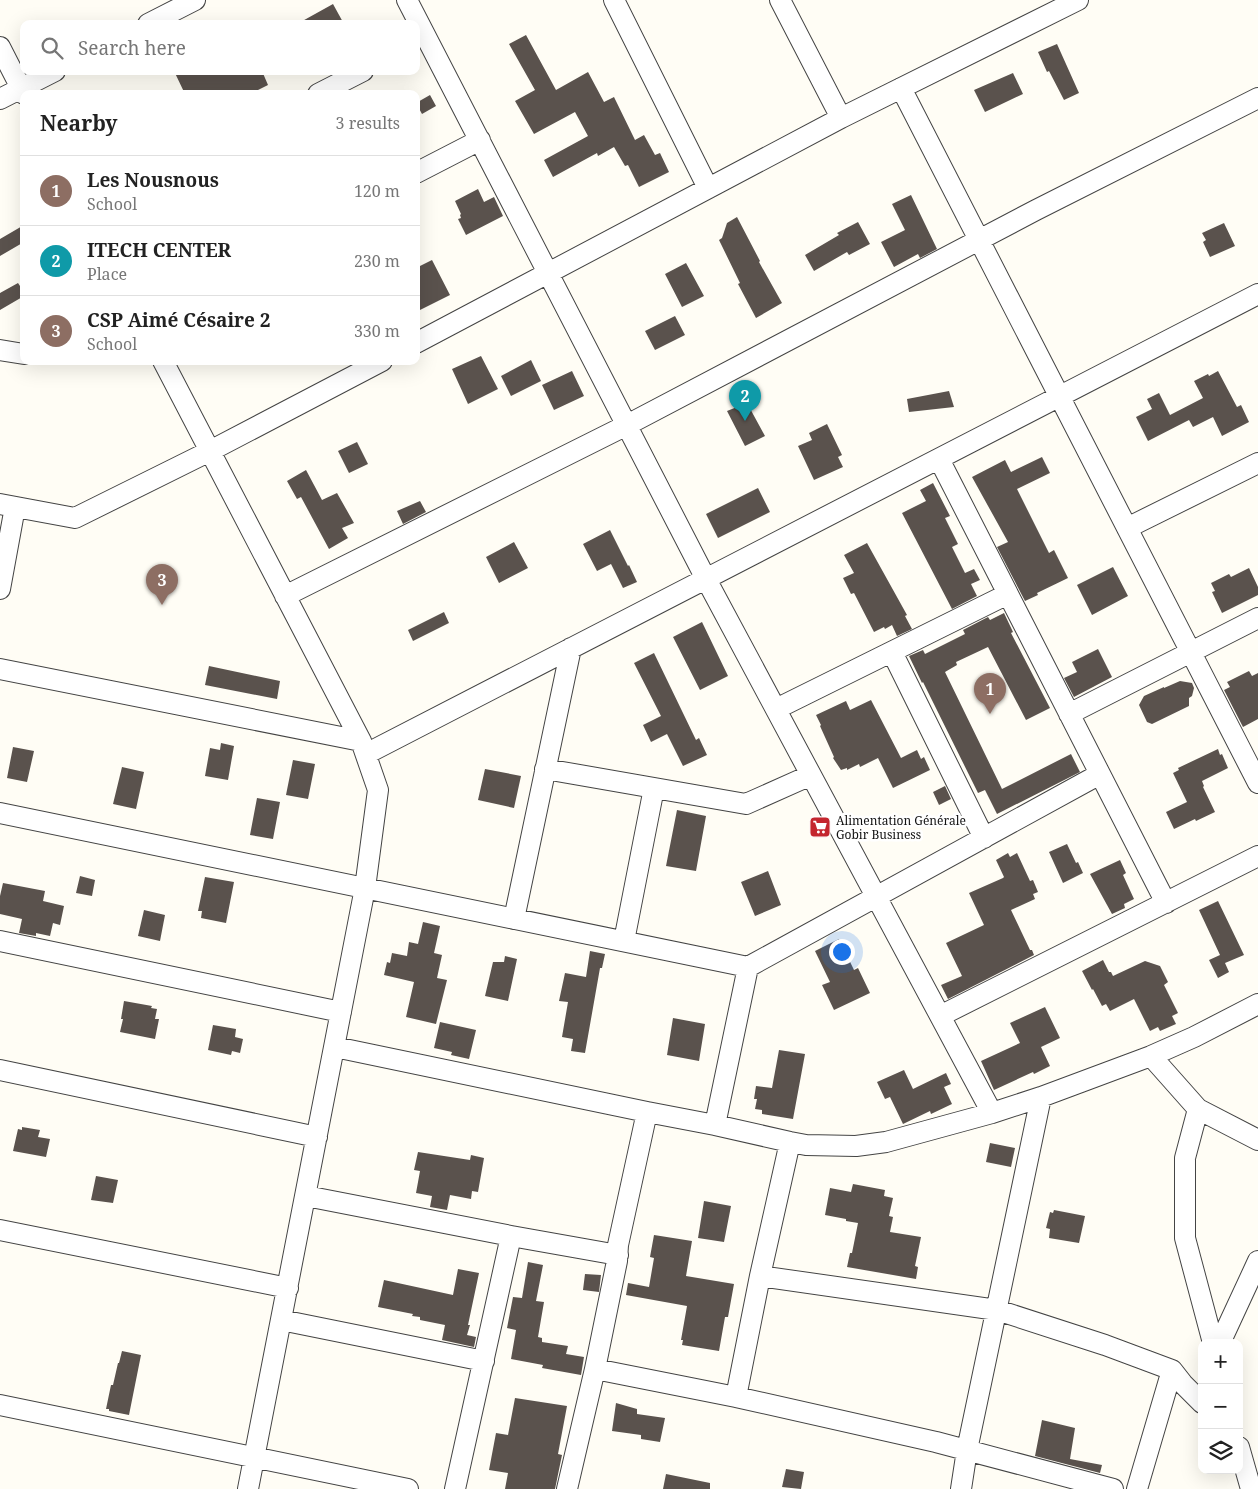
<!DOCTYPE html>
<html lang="en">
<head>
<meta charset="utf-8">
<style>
	body { margin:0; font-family:"Noto Serif",serif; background:#f2f2f2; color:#222 }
	.controls { position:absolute; right:15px; bottom:15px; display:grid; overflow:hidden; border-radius:10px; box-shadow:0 5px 20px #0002 }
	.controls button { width:45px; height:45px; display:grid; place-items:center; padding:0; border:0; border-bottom:1px solid #e0e0e0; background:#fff; color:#222; font:25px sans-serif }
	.you { position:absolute; left:841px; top:951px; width:18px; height:18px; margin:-12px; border:4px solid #fff; border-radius:50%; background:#1a73e8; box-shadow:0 0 0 8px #1a73e833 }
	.badge { display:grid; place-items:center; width:32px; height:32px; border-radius:50%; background:#db2777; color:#fff; font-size:16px; font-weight:700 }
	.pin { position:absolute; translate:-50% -41px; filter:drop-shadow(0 1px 2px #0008) }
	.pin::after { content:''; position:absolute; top:26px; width:18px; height:15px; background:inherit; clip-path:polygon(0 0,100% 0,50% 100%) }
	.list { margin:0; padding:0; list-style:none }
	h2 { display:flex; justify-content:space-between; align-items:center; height:65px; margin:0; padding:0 20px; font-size:21px }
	h2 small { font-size:16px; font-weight:400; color:#767676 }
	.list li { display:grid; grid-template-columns:32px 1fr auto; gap:15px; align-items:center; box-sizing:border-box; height:70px; padding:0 20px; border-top:1px solid #e0e0e0 }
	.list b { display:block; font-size:19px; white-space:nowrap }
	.list p { margin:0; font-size:16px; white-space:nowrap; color:#767676 }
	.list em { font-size:16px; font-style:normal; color:#767676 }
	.icon { flex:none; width:28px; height:28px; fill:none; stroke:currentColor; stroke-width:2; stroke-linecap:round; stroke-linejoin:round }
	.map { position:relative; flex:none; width:1258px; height:1489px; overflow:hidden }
	.search { position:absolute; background:#fff; box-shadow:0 5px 20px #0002; left:20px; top:20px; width:400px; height:55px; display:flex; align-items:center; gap:12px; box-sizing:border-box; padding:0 18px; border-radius:10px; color:#767676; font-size:19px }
	.panel { position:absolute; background:#fff; box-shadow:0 5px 20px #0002; left:20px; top:90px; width:400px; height:275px; border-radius:10px }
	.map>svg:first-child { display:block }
</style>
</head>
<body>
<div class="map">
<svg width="1258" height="1489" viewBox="0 0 1258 1489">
	<rect width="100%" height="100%" fill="#fffdf5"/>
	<path fill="#5a524d" d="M333,4L344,24H297Z
		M526,35L556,90L588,72L604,102L614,97L635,140L644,135L655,155L660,153L669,172L639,187L628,165L625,166L614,147L598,156L597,153L553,177L544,160L588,136L575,112L534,134L515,101L535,90L509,44Z
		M1057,44L1079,93L1064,100L1049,71L1047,72L1038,52Z
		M174,71H262L268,85L250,94H185Z
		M1013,73L1023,94L985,112L974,90Z
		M430,95L436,106L422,114L416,103Z
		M478,189L484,202L494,197L503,216L466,235L458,219L461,218L460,215L461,214L455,201Z
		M911,195L937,249L920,258L918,254L894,267L881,242L905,230L892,204Z
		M737,217L760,261L759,262L782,303L756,318L738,284L740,283L719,240L722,238L727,223Z
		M858,222L870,244L849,255L847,252L814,271L805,255L839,235L837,233Z
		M1224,223L1235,246L1210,257L1203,242L1206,240L1202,233Z
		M24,225V242L0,256V239Z
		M432,260L450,295L416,312V268Z
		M686,263L704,296L682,307L665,274Z
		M18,283L24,292V296L0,310V293Z
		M675,316L685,335L655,350L645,331Z
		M481,356L498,389L468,404L452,369Z
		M531,360L541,381L511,396L501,376Z
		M572,371L584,396L554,410L542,385Z
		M1218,371L1237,407L1241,405L1249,422L1222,436L1213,417L1193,427L1189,420L1148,441L1136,417L1152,409L1147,399L1159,393L1170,415L1203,398L1194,381L1208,374L1209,376Z
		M949,391L954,407L909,412L907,399Z
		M747,403L765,436L745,446L727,411Z
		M827,424L842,455L838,457L843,467L814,480L798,446L812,440L809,433Z
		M357,442L368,464L349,473L338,451Z
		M1042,457L1050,473L1017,489L1049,553L1054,550L1068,578L1037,593L1038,595L1025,601L997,547L1008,542L972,477L1005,460L1011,472Z
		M306,470L322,500L337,493L354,523L342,528L348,538L329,549L301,497L297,499L287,481Z
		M933,483L950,516L945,518L958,544L952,547L965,573L974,569L980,580L971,584L977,596L952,609L902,513L926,501L920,490Z
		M758,488L770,512L718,538L706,514Z
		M420,501L426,512L403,524L397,511Z
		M610,530L628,566L629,565L637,582L623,588L611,564L597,571L583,544Z
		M514,542L528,568L499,583L486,557Z
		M867,543L907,615L905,616L912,629L897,636L892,625L885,629L884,627L874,632L854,593L851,594L843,578L854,573L844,555Z
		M1113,567L1128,596L1092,615L1077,585Z
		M1249,568L1258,587V595L1222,613L1212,592L1215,591L1211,583L1229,574L1231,577Z
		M444,612L449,623L413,641L408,630Z
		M1004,613L1013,632L1011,633L1050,708L1026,720L988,647L956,662L957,665L945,672L1002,789L1071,754L1080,772L997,814L985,790L978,793L923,682L922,683L909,656L923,650L925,654L965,634L963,630L988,617L990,620Z
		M702,622L728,676L700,690L673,637Z
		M1098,649L1112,677L1074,697L1064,678L1077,672L1072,662Z
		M654,653L696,740L699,738L707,755L683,766L667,734L651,742L643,725L661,716L634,663Z
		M209,666L280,681L277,699L205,685Z
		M1249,671L1252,676L1258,673V719L1243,727L1224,690L1230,687L1227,682Z
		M1180,681L1192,683L1194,688L1192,696L1189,698V706L1152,724L1147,722L1139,705L1144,696L1164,687V688Z
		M871,700L901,758L917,750L921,759L924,757L930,770L893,788L878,758L860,767L859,764L847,770V768L841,770L833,758L834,757L820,726L821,725L816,715L846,701L850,710Z
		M221,743L234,746L228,780L205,776L210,748L220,750Z
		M13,747L34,751L27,782L7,778Z
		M1218,749L1220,755L1222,754L1228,768L1202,781L1204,786L1203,787L1215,812L1196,821L1195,819L1174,829L1166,812L1187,802L1173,773L1179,770L1178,768Z
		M293,760L315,764L308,799L286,795Z
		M122,767L144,772L136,809L113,804Z
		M485,769L521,776L514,808L478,800Z
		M945,786L951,799L939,805L933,792Z
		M257,798L280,802L273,839L250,835Z
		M677,810L706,816L696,871L666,866Z
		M1067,844L1076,863L1078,862L1083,873L1063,883L1049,852Z
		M1008,853L1010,857L1017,853L1030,881L1033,880L1038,892L1033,894L1035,899L1011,910L1030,950H1032L1034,955L948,999L941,985L962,976L946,943L984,925L969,893L1003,878L1004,877L996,860Z
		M1120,860L1126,873L1123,875L1134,899L1124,904L1125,908L1112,914L1090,874Z
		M768,871L781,905L755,916L741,882Z
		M80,876L95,880L92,896L76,893Z
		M205,877L234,882L226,923L201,918L202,911H198Z
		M3,883L45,891L43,901L64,906L60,925L53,923L50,936L36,933V936L19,933L22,919L0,914V896Z
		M1218,901L1244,955L1225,963L1229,972L1218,978L1209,960L1220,955L1199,910Z
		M144,910L165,915L160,941L138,936Z
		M423,922L440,926L434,953L442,955L437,978L447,980L436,1024L406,1017L414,982L384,975L387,962L390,963L392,953L407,956L409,942L418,944Z
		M839,939L854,970L858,968L870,993L834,1010L822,985L830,982L815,951Z
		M590,951L605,954L602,968H600L585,1053L571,1051L573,1039L562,1037L568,1002L559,1001L565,973L586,977Z
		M505,956L517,959L508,1001L485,996L493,962H504Z
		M1103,960L1109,972H1111L1113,976L1145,961L1160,966L1168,982L1164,985L1178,1013L1172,1016L1176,1024L1160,1031L1158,1027L1150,1031L1134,999L1110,1011L1106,1004L1102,1006L1093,989L1092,990L1082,971Z
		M124,1001L152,1006L151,1008L157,1009L155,1019H159L155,1039L120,1032L123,1019H121Z
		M1045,1007L1060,1038L1041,1047L1050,1066L1034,1074L1033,1072L994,1090L981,1061L1020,1043L1010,1023Z
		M673,1018L705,1024L699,1061L667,1055Z
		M440,1022L476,1030L469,1059L451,1055L452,1052L434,1048Z
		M213,1025L236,1029L235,1037L243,1039L240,1053L232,1051L231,1055L208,1050Z
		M779,1050L805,1054L793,1119L762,1114V1110L755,1109L757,1099H754L756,1086L772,1088Z
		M904,1070L913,1089L946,1073L951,1084L944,1087L952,1104L931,1114L930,1111L903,1124L890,1097L885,1099L877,1082Z
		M22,1127L40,1130L38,1137L50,1139L46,1157L13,1151L18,1129L22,1130Z
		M990,1143L1015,1148L1011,1167L986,1162Z
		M418,1152L470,1160L471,1155L484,1158L478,1192L472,1191L471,1199L450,1195L447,1210L430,1207L432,1196L416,1193L420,1171L414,1170Z
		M96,1176L118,1180L113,1203L91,1200Z
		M853,1184L885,1190L884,1196L893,1198L889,1216L893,1217L890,1232L921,1237L915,1266L918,1267L916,1279L847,1267L850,1253H852L858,1223L846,1221V1219L825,1215L830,1188L851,1192Z
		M704,1201L731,1206L724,1242L698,1238Z
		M1054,1210L1085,1216L1079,1243L1049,1238L1050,1229L1046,1228L1050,1212L1053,1213Z
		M654,1235L692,1241L686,1276L734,1284L728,1317H725L719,1351L682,1345L683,1340H681L687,1306L626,1295L628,1283L649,1287L654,1258L650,1257Z
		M528,1262L543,1265L536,1301L544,1302L538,1337L542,1338V1342L568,1346L566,1354L584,1357L581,1375L542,1368L543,1365L511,1359L516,1330L507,1328L513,1297L522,1298Z
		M458,1269L479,1273L468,1325H470L467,1335L476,1337L474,1347L442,1340L445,1325L420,1320V1317L412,1316L413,1314L378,1307L384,1280L453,1295Z
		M585,1274L601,1275L599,1292L583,1290Z
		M122,1351L141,1355L129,1415L109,1411V1409H106L111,1385H113L118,1363H119Z
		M515,1398L567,1406L558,1454L562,1455L555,1489H505L508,1473L489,1470L496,1433L508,1435Z
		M616,1403L637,1409V1414L665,1418L660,1442L641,1439V1435L612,1431Z
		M1042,1420L1075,1428L1070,1459L1102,1465L1100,1473L1035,1456Z
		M786,1469L804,1472L801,1489L782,1487Z
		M666,1474L710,1483V1489H663Z"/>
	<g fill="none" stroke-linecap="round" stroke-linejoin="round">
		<g stroke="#444" stroke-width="22">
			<path id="minor" d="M407,0L706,579L992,1113
				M614,0L708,188
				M780,0L841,118
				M148,24L195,0
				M0,47L24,94
				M901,88L1258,783
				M318,94L363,71
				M0,99L55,71
				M416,173L480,140
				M416,343L841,118L1078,0
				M0,350L24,354
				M163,361L361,741L378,790L365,888L248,1489
				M939,459L1166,903
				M0,504L75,518L210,451L382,361
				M1127,528L1258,463
				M0,589L15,507
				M285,596L627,425L1036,210L1258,98
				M892,652L984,838
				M0,669L361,741
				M776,709L1008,594
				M1069,714L1258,618
				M366,754L1258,294
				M545,769L746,804L811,775
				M0,813L748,967L1100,774
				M514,919L571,648
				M0,941L341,1012
				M624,941L654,788
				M940,1016L1258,856
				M335,1047L647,1112L715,1125L790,1142L806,1145L856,1146L886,1142L992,1113L1041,1097L1151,1056L1194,1037L1258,1004
				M1151,1056L1198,1109L1258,1140
				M0,1070L317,1137
				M1198,1109L1185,1158V1238L1213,1343
				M715,1125L748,967
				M306,1196L511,1236L618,1255
				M0,1230L288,1288
				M760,1276L997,1310L1105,1345L1172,1370L1183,1384L1202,1403
				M281,1320L484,1361
				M1220,1343L1258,1261
				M595,1369L736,1397L936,1442L1113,1489
				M736,1397L760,1276L790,1142
				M0,1405L408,1489
				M1239,1447L1251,1489
				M455,1489L511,1236
				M567,1489L595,1369L617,1261L618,1245L647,1112
				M961,1489L967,1450L1041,1097
				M1137,1489L1172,1370"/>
		</g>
		<use href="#minor" stroke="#fff" stroke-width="20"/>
	</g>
	<defs>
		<g id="supermarket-square" transform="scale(1.125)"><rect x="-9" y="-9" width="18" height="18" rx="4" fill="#c4262e" stroke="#fff"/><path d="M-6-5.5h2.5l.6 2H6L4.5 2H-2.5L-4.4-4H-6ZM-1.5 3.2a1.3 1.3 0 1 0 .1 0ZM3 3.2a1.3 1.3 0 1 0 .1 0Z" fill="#fff"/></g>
	</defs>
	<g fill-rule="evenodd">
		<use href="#supermarket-square" x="820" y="827"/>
	</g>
	<g text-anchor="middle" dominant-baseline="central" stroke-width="5" stroke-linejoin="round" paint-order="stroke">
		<g font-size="12" fill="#111" stroke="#fff" text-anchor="start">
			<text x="836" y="820">Alimentation Générale<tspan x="836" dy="14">Gobir Business</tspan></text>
		</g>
	</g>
</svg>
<div class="controls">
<button>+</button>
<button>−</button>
<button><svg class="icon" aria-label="layers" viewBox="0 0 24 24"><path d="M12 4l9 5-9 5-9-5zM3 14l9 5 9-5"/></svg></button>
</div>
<div class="you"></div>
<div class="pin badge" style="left:990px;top:714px;background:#8d6e63">1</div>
<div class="pin badge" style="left:745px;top:421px;background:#0f9aa8">2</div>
<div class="pin badge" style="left:162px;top:605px;background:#8d6e63">3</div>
<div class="search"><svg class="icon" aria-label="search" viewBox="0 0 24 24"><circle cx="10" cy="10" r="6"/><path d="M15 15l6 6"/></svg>Search here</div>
<section class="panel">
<h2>Nearby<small>3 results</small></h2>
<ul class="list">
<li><span class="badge" style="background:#8d6e63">1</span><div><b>Les Nousnous</b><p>School</p></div><em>120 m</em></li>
<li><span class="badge" style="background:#0f9aa8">2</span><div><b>ITECH CENTER</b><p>Place</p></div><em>230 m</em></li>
<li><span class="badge" style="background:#8d6e63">3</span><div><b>CSP Aimé Césaire 2</b><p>School</p></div><em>330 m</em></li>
</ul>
</section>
</div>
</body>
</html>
